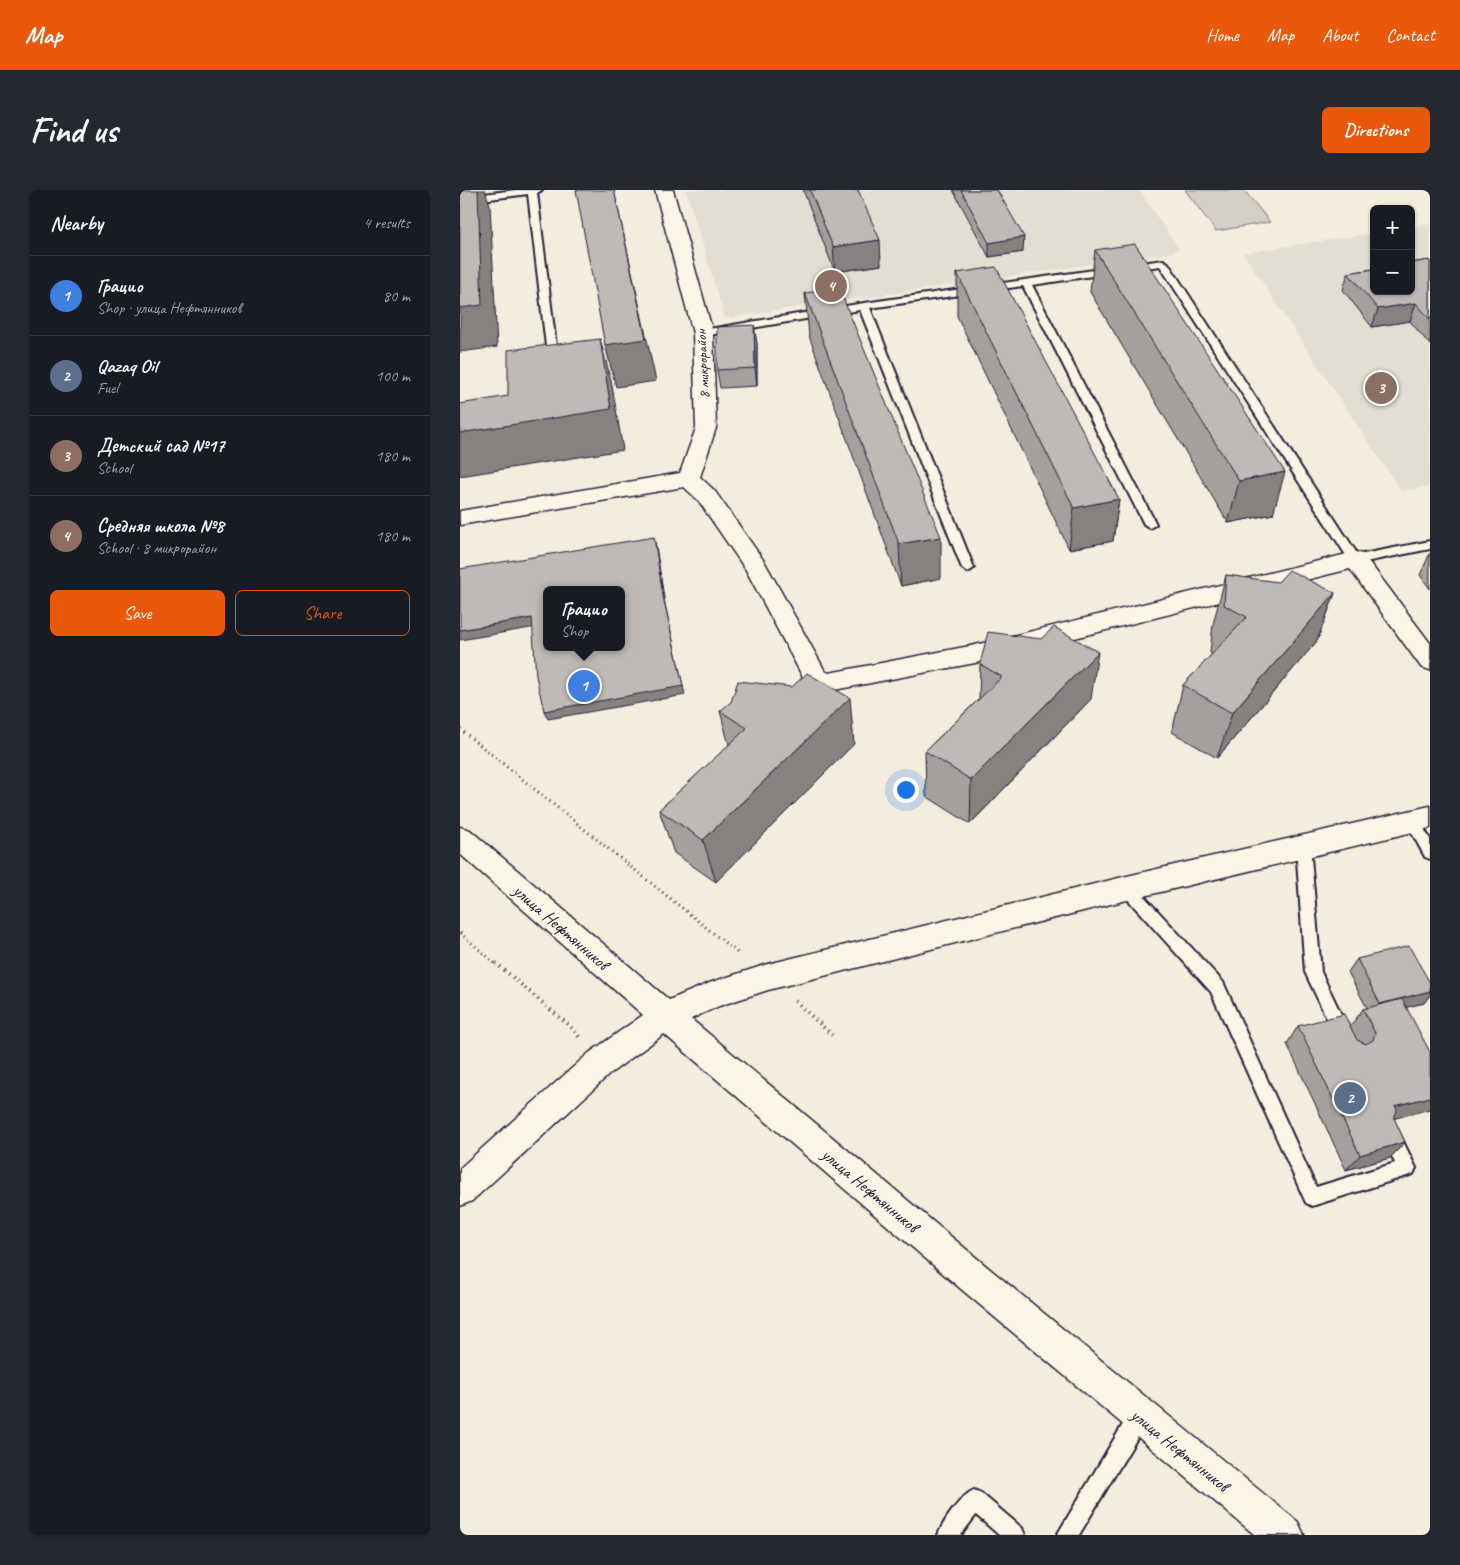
<!DOCTYPE html>
<html lang="en">
<head>
<meta charset="utf-8">
<style>
	body { margin:0; font-family:Caveat,sans-serif; background:#242831; color:#f1f3f6 }
	.controls { position:absolute; right:15px; top:15px; display:grid; overflow:hidden; border-radius:8px; box-shadow:0 1px 4px #0004 }
	.controls button { width:45px; height:45px; display:grid; place-items:center; padding:0; border:0; border-bottom:1px solid #363941; background:#171b24; color:#f1f3f6; font:25px sans-serif }
	.you { position:absolute; left:445px; top:599px; width:18px; height:18px; margin:-12px; border:4px solid #fff; border-radius:50%; background:#1a73e8; box-shadow:0 0 0 8px #1a73e833 }
	.badge { display:grid; place-items:center; width:32px; height:32px; border-radius:50%; background:#ea580c; color:#fff; font-size:16px; font-weight:700 }
	.pin { position:absolute; translate:-50% -50%; border:2px solid #fff; box-shadow:0 1px 5px #0006 }
	.popup { position:absolute; left:83px; top:396px; width:82px; height:65px; box-sizing:border-box; display:grid; place-content:center; border-radius:8px; background:#171b24; filter:drop-shadow(0 1px 4px #0005); font-size:16px; white-space:nowrap; color:#9ea1a6 }
	.popup b { font-size:19px; color:#f1f3f6 }
	.popup::after { content:''; position:absolute; left:50%; top:100%; margin-left:-10px; border:10px solid transparent; border-top-color:#171b24 }
	.list { margin:0; padding:0; list-style:none }
	h2 { display:flex; justify-content:space-between; align-items:center; height:65px; margin:0; padding:0 20px; font-size:21px }
	h2 small { font-size:16px; font-weight:400; color:#9ea1a6 }
	.list li { display:grid; grid-template-columns:32px 1fr auto; gap:15px; align-items:center; box-sizing:border-box; height:80px; padding:0 20px; border-top:1px solid #363941 }
	.list b { display:block; font-size:19px; white-space:nowrap }
	.list p { margin:0; font-size:16px; white-space:nowrap; color:#9ea1a6 }
	.list em { font-size:16px; font-style:normal; color:#9ea1a6 }
	.actions { display:flex; gap:10px; padding:15px 20px }
	.actions a { flex:1; padding:11px 0; border:1px solid #ea580c; border-radius:8px; text-align:center; font-size:18px; color:#ea580c }
	.actions .main { background:#ea580c; color:#fff }
	.map { position:relative; flex:none; width:970px; height:1345px; overflow:hidden; border-radius:8px }
	header { display:flex; align-items:center; gap:30px; box-sizing:border-box; height:70px; padding:0 25px; background:#ea580c; color:#fff }
	header strong { font-size:24px }
	nav { display:flex; gap:28px; margin-inline-start:auto; font-size:18px }
	.intro { display:flex; align-items:center; justify-content:space-between; box-sizing:border-box; height:120px; padding:0 30px }
	h1 { margin:0; font-size:35px }
	.button { padding:12px 22px; border-radius:8px; background:#ea580c; color:#fff; font-size:18px; font-weight:700 }
	main { display:flex; gap:30px; padding:0 30px }
	aside { flex:1; background:#171b24; border-radius:8px; box-shadow:0 1px 4px #0004 }
	.map>svg:first-child { display:block }
</style>
</head>
<body>
<header>
<strong>Map</strong>
<nav><a>Home</a><a>Map</a><a>About</a><a>Contact</a></nav>
</header>
<div class="intro"><h1>Find us</h1><a class="button">Directions</a></div>
<main>
<aside>
<h2>Nearby<small>4 results</small></h2>
<ul class="list">
<li><span class="badge" style="background:#3f7fe0">1</span><div><b>Грацио</b><p>Shop · улица Нефтянников</p></div><em>80 m</em></li>
<li><span class="badge" style="background:#5c6f8a">2</span><div><b>Qazaq Oil</b><p>Fuel</p></div><em>100 m</em></li>
<li><span class="badge" style="background:#8d6e63">3</span><div><b>Детский сад №17</b><p>School</p></div><em>180 m</em></li>
<li><span class="badge" style="background:#8d6e63">4</span><div><b>Средняя школа №8</b><p>School · 8 микрорайон</p></div><em>180 m</em></li>
</ul>
<div class="actions"><a class="main">Save</a><a>Share</a></div>
</aside>
<div class="map">
<svg width="970" height="1345" viewBox="0 0 970 1345">
	<rect width="100%" height="100%" fill="#f3edde"/>
	<filter id="ink" filterUnits="userSpaceOnUse"><feTurbulence type="fractalNoise" baseFrequency=".02" numOctaves="2"/><feDisplacementMap in="SourceGraphic" scale="10" xChannelSelector="R" yChannelSelector="G"/><feConvolveMatrix kernelMatrix="1 2 1 2 8 2 1 2 1" color-interpolation-filters="sRGB"/></filter>
	<g filter="url(#ink)">
		<path fill="#e3ded2" d="M226,0H679L719,59L710,63L265,128Z
			M970,34V296L941,301L783,63L914,43V101H951V37Z"/>
		<path fill="#d4cfc6" stroke="#7b7880" d="M725,0H784L810,32L756,41Z"/>
		<g fill="none" stroke-linecap="round" stroke-linejoin="round">
			<g stroke="#22223b" stroke-width="4">
				<path id="lane" d="M55,0H82L77,3L96,156L91,159L86,156L68,4L0,13V7Z
					M703,70L708,73L898,365L970,351V359L895,374L891,373L700,76L572,95L696,334L690,338L684,334L563,96L410,118L514,378L508,382L502,378L400,120L243,146L238,143L243,140L404,113Z
					M953,626L958,628L970,649V669L965,667L946,632L948,628Z
					M843,650L848,652L850,656L861,782L891,845L889,850L883,853L877,850L845,782L836,656L838,652Z
					M667,692L672,693L763,792L856,997L935,973L921,943L924,937L930,935L936,937L956,978L953,984L852,1016L846,1013L751,802L662,703L659,698L662,693Z
					M679,1216L686,1219L689,1226L686,1233L619,1345H597L672,1219Z
					M514,1300L521,1303L562,1338L565,1345H539L516,1325L501,1345H478C483,1332 501,1305 514,1300Z"/>
			</g>
			<g stroke="#22223b" stroke-width="3">
				<path id="street" d="M195,0H213L253,143L256,238L240,287L254,300L304,371L365,481L369,483L515,455L895,362L903,364L970,453V480L961,477L890,379L515,473L369,501L347,495L286,380L238,310L224,297L0,335V321L220,283L236,238L233,143Z"/>
			</g>
			<g stroke="#22223b" stroke-width="3">
				<path id="secondary" d="M970,616V638L667,710L308,800L259,816L231,829L525,1075L838,1332L844,1345H795L501,1099L204,844L151,883L12,1011L0,1016V978L129,863L183,825L0,664V637L10,640L209,810L252,792L308,774L667,686Z"/>
			</g>
			<path stroke="#22223b" stroke-width="3" stroke-dasharray="1 4" stroke-linecap="butt" d="M0,539L279,764
				M0,743L37,775"/>
			<path stroke="#22223b" stroke-width="4" stroke-dasharray="1 4.5" stroke-linecap="butt" d="M36,773L113,839L120,848
				M335,811L372,845"/>
			<use href="#lane" fill="#fcf5e5" fill-rule="evenodd"/>
			<use href="#street" fill="#fcf5e5" fill-rule="evenodd"/>
			<use href="#secondary" fill="#fcf5e5" fill-rule="evenodd"/>
		</g>
		<path fill="#a4a09d" stroke="#22223b" d="M343,0H398L421,75L375,82Z
			M493,0H537L563,62L529,67Z
			M635,60L813,324L768,333L630,102Z
			M970,70V155L950,131L912,137L883,100L888,83Z
			M497,83L659,309L653,351L609,359L497,126Z
			M345,103L481,388L441,396L349,146Z
			M297,153V196L260,198L257,180Z
			M970,363V399L960,385Z
			M766,385L875,403L857,451L757,568L712,542L723,495L752,464L750,463L753,434Z
			M520,474L631,509L510,634L466,606L465,561L519,509Z
			M260,521L394,554L256,692L214,663L199,620L269,555Z
			M897,769L970,793V805L964,813L946,817L934,929L945,952L930,968L886,980L827,854L838,836L890,837L903,819L907,818L888,782Z"/>
		<path fill="#86827f" stroke="#22223b" d="M18,0H25L30,15L37,157L0,162V118Z
			M154,0L196,191L156,197L145,155Z
			M564,47L563,62L529,67V53Z
			M420,50L421,75L375,82L373,57Z
			M956,113L950,131L912,137L918,119Z
			M294,135L297,153V196L295,178Z
			M140,149L151,190L163,260L0,286V243Z
			M825,282L813,324L768,333L779,291Z
			M659,309L653,351L609,359L614,318Z
			M194,347L196,356L205,414L225,505L88,529L84,521Z
			M481,347V388L441,396L439,354Z
			M875,403L857,451L757,568L772,523Z
			M72,428L76,437L0,450V440Z
			M638,462L631,509L510,634L511,590Z
			M390,508L394,554L256,692L243,650Z
			M970,801V805L964,813L911,826L920,814Z
			M970,907V919L921,932L935,916Z
			M945,952L930,968L886,980L900,965Z"/>
		<path fill="#bfbab6" stroke="#22223b" fill-rule="evenodd" d="M0,0H18L22,115L0,118Z
			M116,0H154L186,149L145,155Z
			M350,0H398L420,50L373,57Z
			M501,0H537L564,47L529,53Z
			M675,54L825,282L779,291L635,60Z
			M970,70V129L956,113L918,119L888,83L914,79V101H951V73Z
			M536,77L659,309L614,318L497,83Z
			M379,98L481,347L439,354L345,103Z
			M294,135L295,178L257,180V137Z
			M140,149L151,219L0,243V214L48,206V160Z
			M194,347L203,406L223,496L84,521L76,486L72,428L0,440V379ZM86,400H162V457H86Z
			M829,380L875,403L772,523L723,495L787,427L764,415L766,385L818,392Z
			M594,437L638,462L511,590L465,561L542,487L520,474L528,442L581,449Z
			M347,483L390,508L243,650L199,620L287,538L260,521L271,512L278,491L332,497Z
			M949,756L970,793V801L920,814L897,769Z
			M942,809L970,862V907L935,916L937,920L934,928L945,952L900,965L838,836L884,824L897,850L906,854L913,850L915,843L903,819Z"/>
	</g>
	<g text-anchor="middle" dominant-baseline="central" stroke-width="4" stroke-linejoin="round" paint-order="stroke">
		<g font-size="15" fill="#22223b" stroke="#fcf5e5">
			<text transform="translate(243 174) rotate(-93)">8 микрорайон</text>
		</g>
		<g font-size="18" fill="#22223b" stroke="#fcf5e5">
			<text transform="translate(101 737) rotate(41)">улица Нефтянников</text>
			<text transform="translate(410 1000) rotate(40)">улица Нефтянников</text>
			<text transform="translate(720 1260) rotate(39)">улица Нефтянников</text>
		</g>
	</g>
</svg>
<div class="controls">
<button>+</button>
<button>−</button>
</div>
<div class="you"></div>
<div class="pin badge" style="left:124px;top:496px;background:#3f7fe0">1</div>
<div class="popup"><b>Грацио</b>Shop</div>
<div class="pin badge" style="left:890px;top:908px;background:#5c6f8a">2</div>
<div class="pin badge" style="left:921px;top:198px;background:#8d6e63">3</div>
<div class="pin badge" style="left:371px;top:96px;background:#8d6e63">4</div>
</div>
</main>
</body>
</html>
